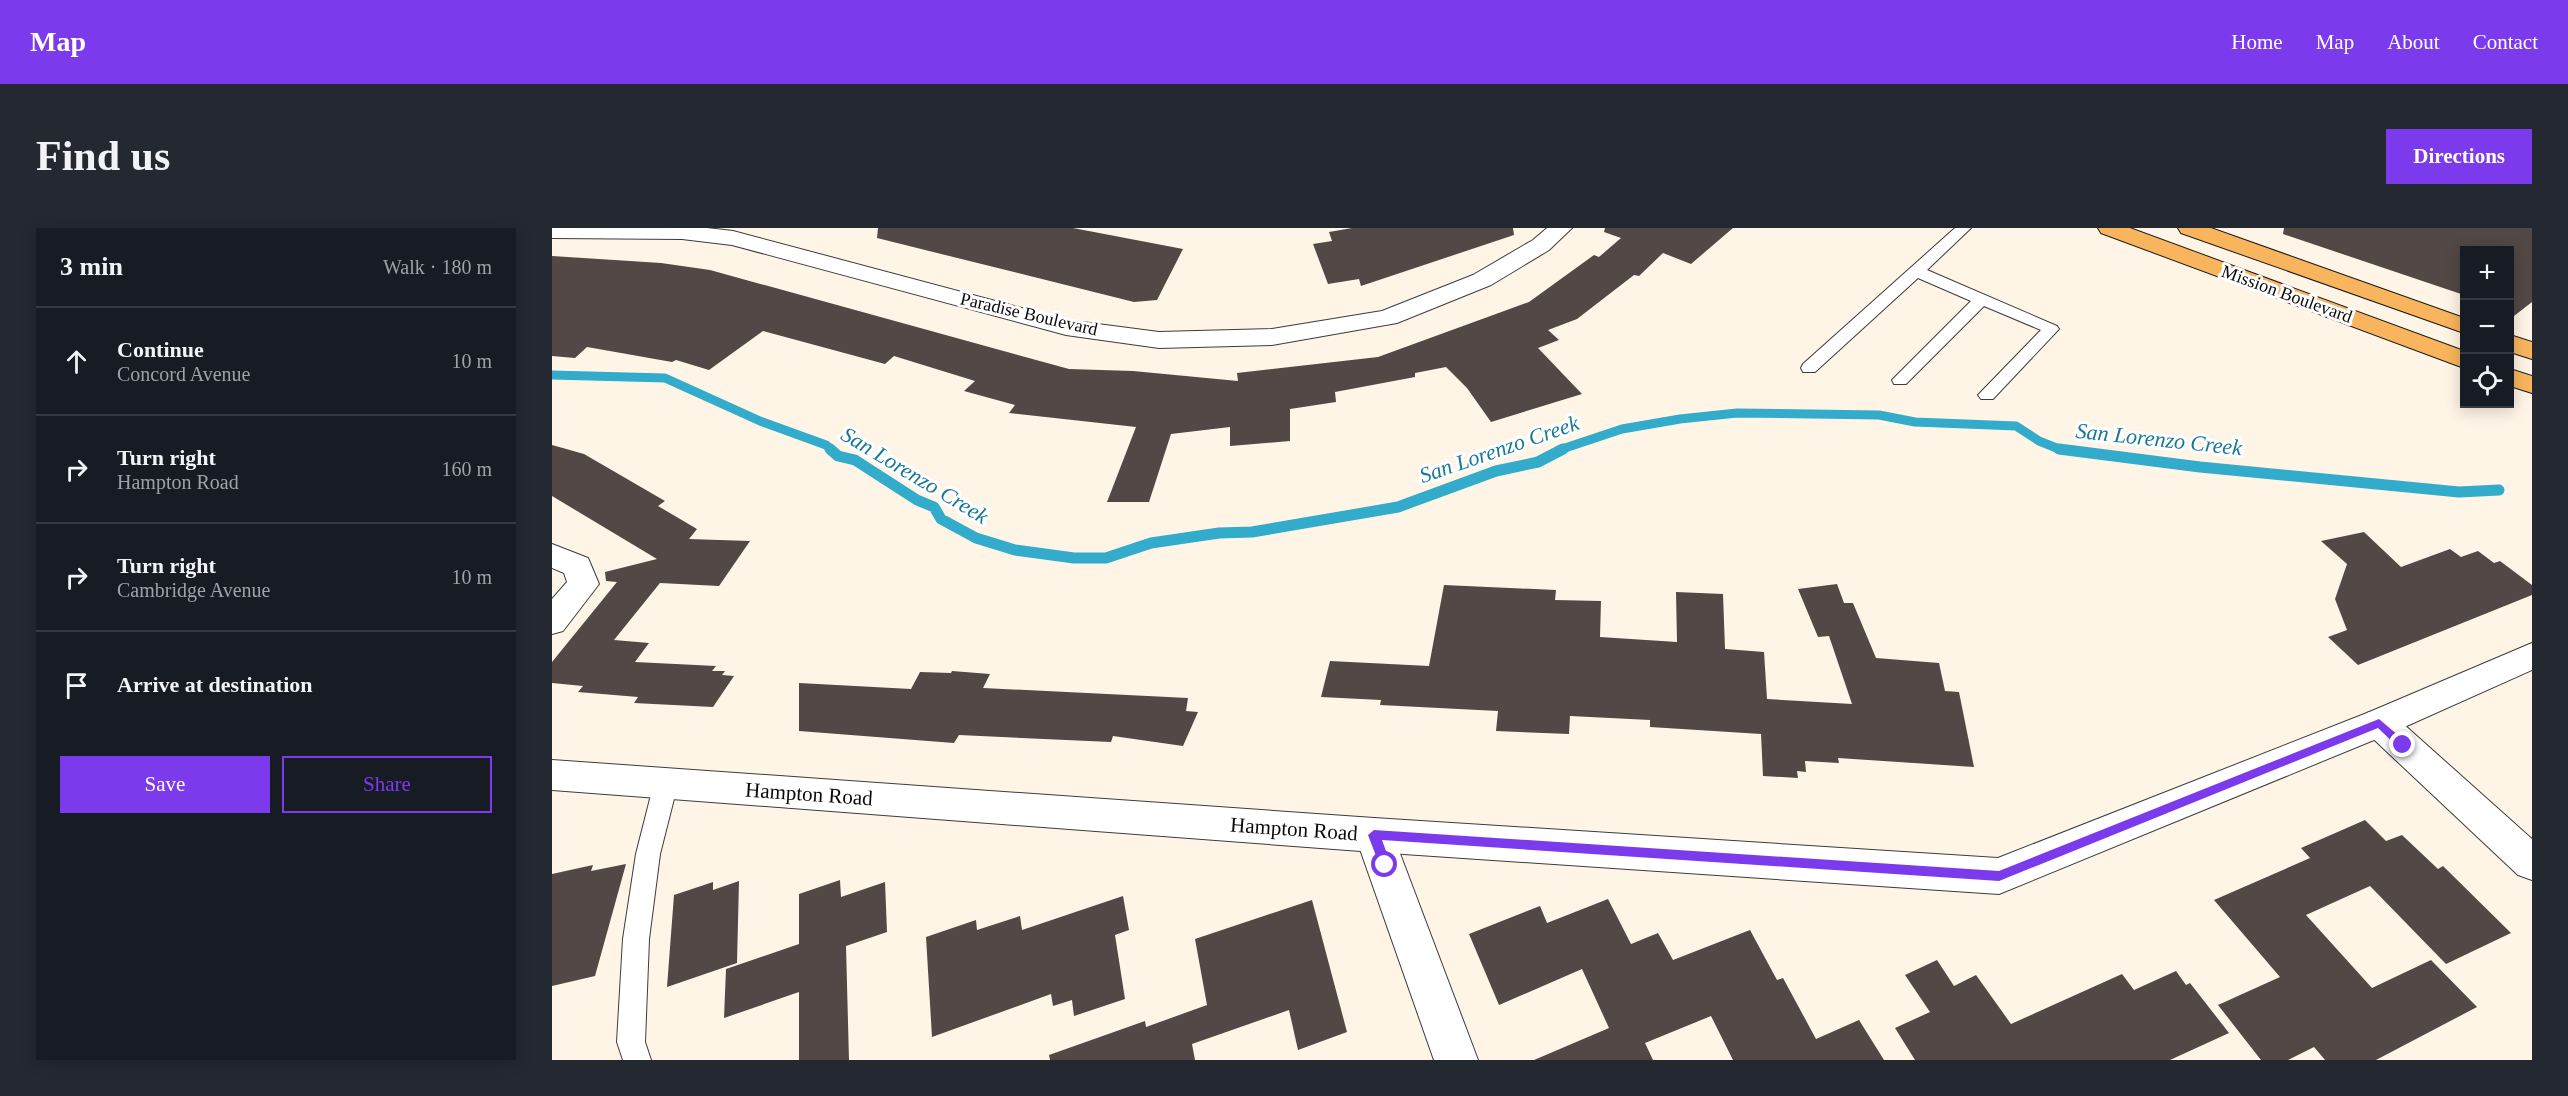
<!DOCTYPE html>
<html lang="en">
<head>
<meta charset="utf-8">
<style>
	body { margin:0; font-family:"Times New Roman",serif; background:#242831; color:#f1f3f6 }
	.controls { position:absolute; right:18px; top:18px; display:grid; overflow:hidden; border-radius:0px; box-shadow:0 3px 15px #0003 }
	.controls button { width:54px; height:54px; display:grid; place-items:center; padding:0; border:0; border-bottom:2px solid #363941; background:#171b24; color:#f1f3f6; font:30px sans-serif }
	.stop { position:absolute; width:18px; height:18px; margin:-14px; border:4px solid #7c3aed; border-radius:50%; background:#fff }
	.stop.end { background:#7c3aed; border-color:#fff; box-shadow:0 2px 6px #0008 }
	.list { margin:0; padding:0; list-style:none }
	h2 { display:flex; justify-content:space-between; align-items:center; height:78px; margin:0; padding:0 24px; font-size:26px }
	h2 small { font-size:20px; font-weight:400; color:#9ea1a6 }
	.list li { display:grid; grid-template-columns:39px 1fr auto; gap:18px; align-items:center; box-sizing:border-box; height:108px; padding:0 24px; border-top:2px solid #363941 }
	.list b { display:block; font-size:22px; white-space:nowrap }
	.list p { margin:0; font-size:20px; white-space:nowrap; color:#9ea1a6 }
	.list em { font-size:20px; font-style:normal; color:#9ea1a6 }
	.actions { display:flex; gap:12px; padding:18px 24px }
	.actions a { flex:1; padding:14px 0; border:2px solid #7c3aed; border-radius:0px; text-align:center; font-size:21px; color:#7c3aed }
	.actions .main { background:#7c3aed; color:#fff }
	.icon { flex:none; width:33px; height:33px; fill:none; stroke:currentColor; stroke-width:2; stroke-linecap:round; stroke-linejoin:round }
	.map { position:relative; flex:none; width:1980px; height:832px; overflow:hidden; border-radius:0px }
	header { display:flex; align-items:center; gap:36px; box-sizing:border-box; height:84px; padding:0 30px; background:#7c3aed; color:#fff }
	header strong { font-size:28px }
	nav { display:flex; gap:33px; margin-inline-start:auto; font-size:21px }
	.intro { display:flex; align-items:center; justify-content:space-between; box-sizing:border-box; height:144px; padding:0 36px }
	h1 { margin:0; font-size:42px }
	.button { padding:15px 27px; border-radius:0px; background:#7c3aed; color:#fff; font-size:21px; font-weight:700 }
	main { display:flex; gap:36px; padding:0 36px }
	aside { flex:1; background:#171b24; border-radius:0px; box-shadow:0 3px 15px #0003 }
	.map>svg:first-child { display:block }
</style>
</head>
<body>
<header>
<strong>Map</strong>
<nav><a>Home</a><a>Map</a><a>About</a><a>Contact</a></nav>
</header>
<div class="intro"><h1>Find us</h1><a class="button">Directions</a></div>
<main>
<aside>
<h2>3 min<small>Walk · 180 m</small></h2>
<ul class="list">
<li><svg class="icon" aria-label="ahead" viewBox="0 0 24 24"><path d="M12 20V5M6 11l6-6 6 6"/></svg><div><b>Continue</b><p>Concord Avenue</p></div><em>10 m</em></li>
<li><svg class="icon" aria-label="right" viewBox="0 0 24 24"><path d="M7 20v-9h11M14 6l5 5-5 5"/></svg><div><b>Turn right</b><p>Hampton Road</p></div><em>160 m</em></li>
<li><svg class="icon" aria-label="right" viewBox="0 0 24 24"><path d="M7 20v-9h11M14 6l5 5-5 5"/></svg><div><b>Turn right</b><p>Cambridge Avenue</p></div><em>10 m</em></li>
<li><svg class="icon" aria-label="arrive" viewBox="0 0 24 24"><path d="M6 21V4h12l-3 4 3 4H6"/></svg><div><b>Arrive at destination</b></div></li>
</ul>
<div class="actions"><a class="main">Save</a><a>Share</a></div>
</aside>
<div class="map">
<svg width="1980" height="832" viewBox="0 0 1980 832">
	<rect width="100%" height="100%" fill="#fff5e6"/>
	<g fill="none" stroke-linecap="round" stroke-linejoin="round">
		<path stroke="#33abcb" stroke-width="9" d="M0,147L113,150L208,193L274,217L280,222
			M1007,222L1070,201L1128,191L1185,185L1327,187L1363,194L1464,198L1487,213L1507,221L1520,222"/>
		<path stroke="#33abcb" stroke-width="11" d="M278,221L286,228L303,232L365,272L382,279L389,291L424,310L463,322L522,330H554L599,315L667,305L700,304L846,279L944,243L986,234L1011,221
			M1507,221L1648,239L1907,264L1947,262"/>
	</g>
	<path fill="#524846" d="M326,0H521L631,21L605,72L582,74L325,10Z
		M800,0H961L962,7L809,58L807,51L776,56L761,16L780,13L777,4Z
		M1053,0H1181L1139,36L1111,25L1087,48L1082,47L1025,91L996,102L1007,112L986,120L1030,166L939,194L915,160L894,139L863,145V149L783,164L784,174L738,181V213L678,218V199L619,206L597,274H555L584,199L457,185L463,177L412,163L423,153L342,128L333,136L211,103L157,142L124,132L120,134L35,119L23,130L0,128V28L109,35L158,42L517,141L581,143L686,153L685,145L826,129L977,74L1042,27L1047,29L1069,10L1052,4Z
		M1732,0H1980V74L1962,88L1958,85V22H1912V67L1731,6Z
		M0,217L32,226L113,273L106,278L145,301L137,311L198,313L167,358L108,355L62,412L97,415L83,434L164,438L160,443H173L170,447L182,448L161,479L82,475L86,469L26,464L31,458L0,455V434L65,354L54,353L53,344L105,331L0,268Z
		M1812,304L1849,339L1898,321L1909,329L1926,323L1942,335L1948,333L1980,357V367L1806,437L1776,409L1795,402L1783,371L1795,336L1769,313Z
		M1285,356L1292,375H1301L1324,430L1387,435L1393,463L1407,464L1422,539L1286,530L1287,535L1253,533L1254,544L1245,543L1246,550L1211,548L1209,506L1098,499V492L1018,488L1017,506L944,503L946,483L828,477L829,472L769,469L778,433L877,438L892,357L1004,362L1003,372L1049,373L1048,409L1125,414L1124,364L1171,366L1173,421L1212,424L1215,471L1300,476L1277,408L1266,409L1246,361Z
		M400,443L438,446L431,460L636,470L634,483L646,484L631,518L561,508L559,514L407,507L402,515L247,503V455L359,461L368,444L399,445Z
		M1813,592L1834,613L1850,607L1886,641L1891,638L1959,705L1894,736L1818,658L1754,687L1820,760L1879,732L1925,779L1824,832H1773L1762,819L1736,832H1709L1666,777L1728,749L1662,672L1758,630L1749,620Z
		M74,636L43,748L0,758V646L41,637L39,643Z
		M288,652L289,669L333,654L335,704L294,718L297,832H247V764L172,790L174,741L247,716V666Z
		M187,653L185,735L115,759L122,667L161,654V662Z
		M571,668L577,702L563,707L573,771L522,788L520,772L501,778L499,766L380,809L374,709L424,692L425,702L468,688L470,702Z
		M1056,671L1079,716L1106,705L1121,732L1198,702L1225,752L1231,750L1264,811L1307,792L1332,832H1181L1159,788L1093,815L1101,832H982L1057,800L1030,741L947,777L917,706L988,678L995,695Z
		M760,672L795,804L746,822L737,782L640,816L643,832H498L497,827L593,793L594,799L655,777L643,711Z
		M1385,732L1402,758L1424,747L1459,796L1570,746L1582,762L1624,743L1634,757L1638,755L1677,805L1618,832H1363L1343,800L1378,784L1353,747Z"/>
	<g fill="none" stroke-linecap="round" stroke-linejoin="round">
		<g stroke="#3c3c3c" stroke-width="2">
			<path id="service" d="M1403,0H1419L1375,42L1505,98L1507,101L1441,171H1429L1426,167L1489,102L1432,78L1354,156H1342L1340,152L1419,73L1366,50L1263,144H1251L1249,140L1251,136Z
				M114,545L122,548L126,555L108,626L97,711L93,814L99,832H71L65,814L71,711L84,626L102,555L106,548Z"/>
		</g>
		<g stroke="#3c3c3c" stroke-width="2">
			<path id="minor" d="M0,0H155L181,3L515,92L607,104L720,101L830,83L921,47L981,12L995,0H1020L997,22L939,57L845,95L720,117L607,120L514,107L180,17L130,11L0,10Z
				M0,316L36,330L47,356L11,403L0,406V371L15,354L12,345L0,340Z
				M1827,481L1839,485L1980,611V652L1966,647L1815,505L1810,495L1815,485Z
				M822,590L835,595L841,607L926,832H882L803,607L809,595Z"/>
		</g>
		<g stroke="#3c3c3c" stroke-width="2">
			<path id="tertiary" d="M1980,415V442L1839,505L1447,666L822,624L0,562V532L822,590L1446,630L1815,485Z"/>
		</g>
		<g stroke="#1a1a1a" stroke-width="2">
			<path id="primary" d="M1546,0H1578L1912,123V140L1549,5Z
				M1626,0H1659L1912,90V105L1629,5Z
				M1958,107L1980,114V131L1958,124Z
				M1958,141L1980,148V165L1958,158Z"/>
		</g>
		<use href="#service" fill="#fff" fill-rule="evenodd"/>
		<use href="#minor" fill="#fff" fill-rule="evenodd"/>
		<use href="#tertiary" fill="#fff" fill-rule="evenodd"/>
		<use href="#primary" fill="#f8b55d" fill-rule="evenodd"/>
	</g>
	<path fill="#7c3aed" d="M1827,491L1854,514V520H1847L1826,500L1447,653L830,612L839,637L833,642L829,641L816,607L822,602L1447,643Z"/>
	<g text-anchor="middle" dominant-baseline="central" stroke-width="6" stroke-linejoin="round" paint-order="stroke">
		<g font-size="18" fill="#090909" stroke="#fff">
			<text transform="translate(1735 66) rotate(20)">Mission Boulevard</text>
			<text transform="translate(477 86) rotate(13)">Paradise Boulevard</text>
		</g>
		<g font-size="21" fill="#090909" stroke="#fff">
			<text transform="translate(257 566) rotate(4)">Hampton Road</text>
			<text transform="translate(742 601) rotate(4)">Hampton Road</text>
		</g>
		<g font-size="22" font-style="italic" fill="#167898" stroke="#fff">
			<text transform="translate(1607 211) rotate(6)">San Lorenzo Creek</text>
			<text transform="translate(947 221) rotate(-19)">San Lorenzo Creek</text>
			<text transform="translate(363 247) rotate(31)">San Lorenzo Creek</text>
		</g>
	</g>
</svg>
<div class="controls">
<button>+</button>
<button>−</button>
<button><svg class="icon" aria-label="locate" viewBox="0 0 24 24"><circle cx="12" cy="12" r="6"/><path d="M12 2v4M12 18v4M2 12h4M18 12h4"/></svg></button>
</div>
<div class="stop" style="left:833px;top:637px"></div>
<div class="stop end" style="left:1851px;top:517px"></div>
</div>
</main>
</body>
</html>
